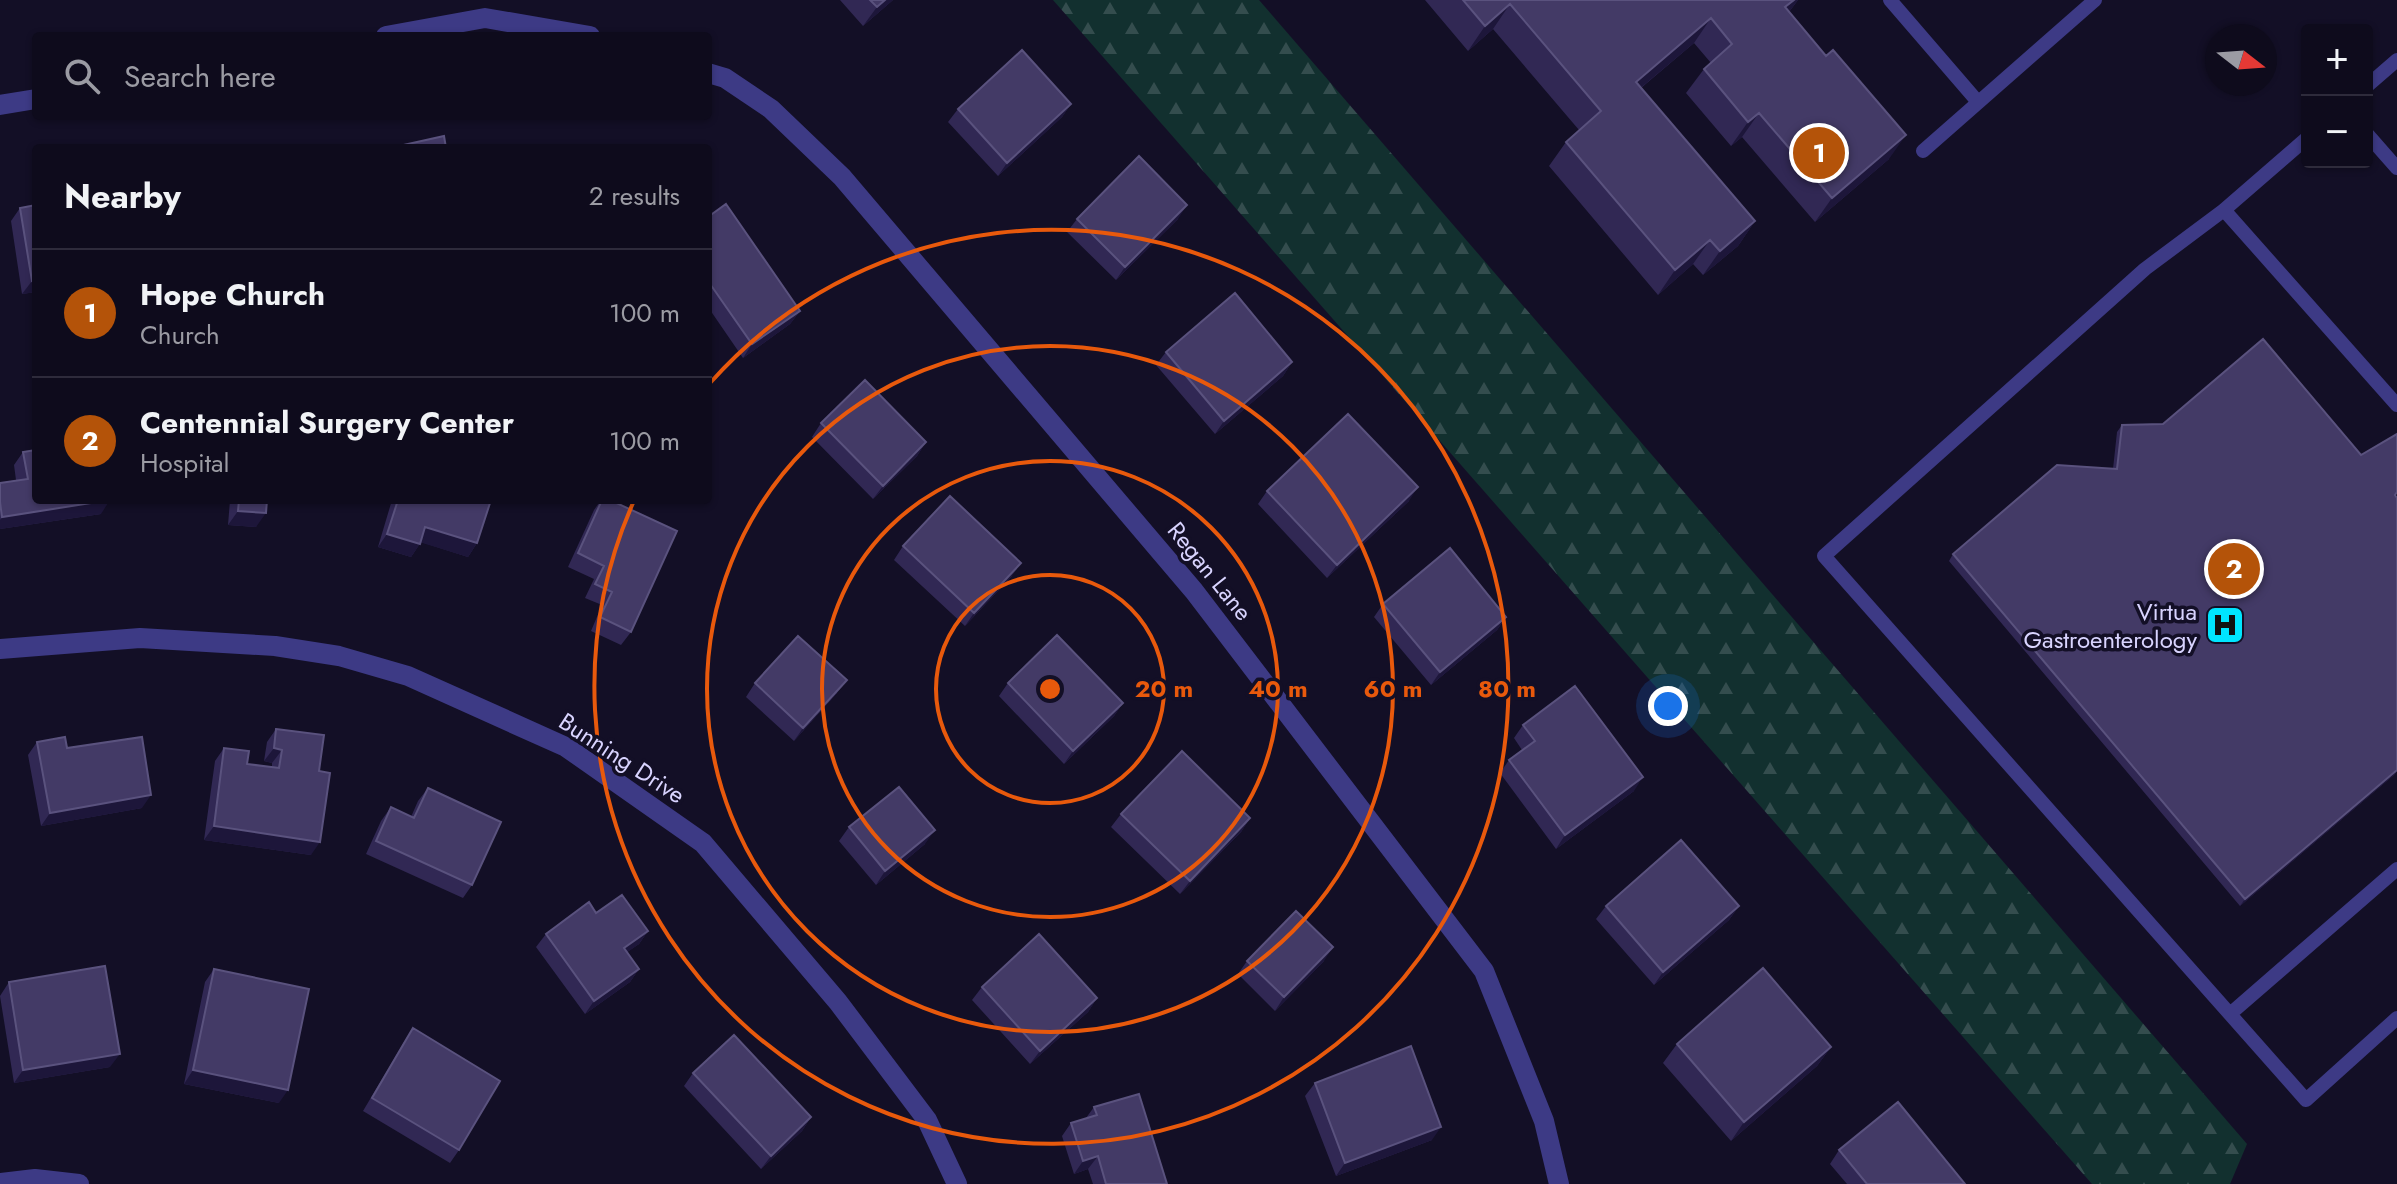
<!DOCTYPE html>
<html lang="en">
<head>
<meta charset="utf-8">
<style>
	body { margin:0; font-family:Jost,sans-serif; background:#171425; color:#f1f3f6 }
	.controls { position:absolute; right:24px; top:24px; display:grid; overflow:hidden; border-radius:8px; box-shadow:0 2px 6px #0004 }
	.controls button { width:72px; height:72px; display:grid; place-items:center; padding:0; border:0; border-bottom:2px solid #2e2b3b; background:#0e0b1c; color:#f1f3f6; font:40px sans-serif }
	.compass { position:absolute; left:2205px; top:24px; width:72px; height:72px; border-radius:50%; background:#0e0b1c; box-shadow:0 2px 6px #0004; rotate:107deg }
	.you { position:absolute; left:1668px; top:706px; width:28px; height:28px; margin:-20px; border:6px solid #fff; border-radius:50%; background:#1a73e8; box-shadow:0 0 0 12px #1a73e833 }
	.badge { display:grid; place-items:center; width:52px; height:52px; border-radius:50%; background:#b45309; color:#fff; font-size:26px; font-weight:700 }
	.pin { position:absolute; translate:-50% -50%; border:4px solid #fff; box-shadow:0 2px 8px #0006 }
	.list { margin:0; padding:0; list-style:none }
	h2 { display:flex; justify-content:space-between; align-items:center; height:104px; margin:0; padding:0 32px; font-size:34px }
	h2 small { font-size:26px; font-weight:400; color:#9b9ba3 }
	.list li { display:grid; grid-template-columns:52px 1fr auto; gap:24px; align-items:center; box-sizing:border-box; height:128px; padding:0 32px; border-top:2px solid #2e2b3b }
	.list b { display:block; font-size:30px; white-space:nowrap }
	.list p { margin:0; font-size:26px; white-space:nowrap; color:#9b9ba3 }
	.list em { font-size:26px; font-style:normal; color:#9b9ba3 }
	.icon { flex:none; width:44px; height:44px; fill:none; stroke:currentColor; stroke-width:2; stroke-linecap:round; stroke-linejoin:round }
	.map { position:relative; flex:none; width:2397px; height:1184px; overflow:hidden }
	.search { position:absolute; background:#0e0b1c; box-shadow:0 2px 6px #0004; left:32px; top:32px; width:680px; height:88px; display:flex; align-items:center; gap:20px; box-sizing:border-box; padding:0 28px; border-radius:8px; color:#9b9ba3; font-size:30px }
	.panel { position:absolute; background:#0e0b1c; box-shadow:0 2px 6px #0004; left:32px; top:144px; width:680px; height:360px; border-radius:8px }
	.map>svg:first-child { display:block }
</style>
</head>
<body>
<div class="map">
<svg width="2397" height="1184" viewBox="0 0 2397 1184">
	<defs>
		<pattern id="forest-firs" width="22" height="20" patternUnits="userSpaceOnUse" patternTransform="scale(2)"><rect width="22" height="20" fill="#12302f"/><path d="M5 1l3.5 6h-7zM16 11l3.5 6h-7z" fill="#344d4e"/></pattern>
	</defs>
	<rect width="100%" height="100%" fill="#130f26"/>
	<path fill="url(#forest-firs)" d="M1053,0H1259L2247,1144L2230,1184H2092Z"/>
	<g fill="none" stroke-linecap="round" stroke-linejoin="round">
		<path stroke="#3d3a85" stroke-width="14" d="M1890,0L1978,102
			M2367,86L2397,60
			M2367,134L2397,168
			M2307,138L2224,210L2145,269L1824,556L2306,1100L2397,1018
			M1923,151L2095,0
			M2224,210L2397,405
			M2230,1014L2397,869"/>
		<path stroke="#3d3a85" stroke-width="20" d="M386,36L485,18L590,36
			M708,73L725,78L771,109L842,177L1194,591L1484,971L1544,1121L1559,1184
			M0,105L36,99
			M0,649L140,638L275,646L339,656L408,676L566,747L703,843L838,1002L927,1120L957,1184
			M0,1183L35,1179L79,1184"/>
	</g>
	<path fill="#312854" d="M840,0H893L863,26Z
		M1425,0H1798L1789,12L1889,159L1815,222L1742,137L1731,146L1686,93L1704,69L1711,63L1694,43L1641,88L1755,221L1738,246L1703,275L1693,264L1658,295L1549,166L1566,142L1579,130L1493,29L1468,51Z
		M1071,104L1062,117L998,176L948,122L958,109Z
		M36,205V292L22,294L11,221L20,208Z
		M708,217L800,311L790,324L743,358L708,307Z
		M1077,219H1178L1116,280L1067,232Z
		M1166,352L1292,362L1283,376L1215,434L1156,365Z
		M821,423L926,442L917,456L873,499L812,437Z
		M2122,425L2395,495L2397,498V771L2394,775L2240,906L1949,561L1953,554L2113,469L2117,432Z
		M23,452L101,514L0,529V483L16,480L14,465Z
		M1267,491L1409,501L1327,578L1258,504Z
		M230,500H267L256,527L228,525Z
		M392,500H491L477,543L468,557L421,542L411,557L378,547Z
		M601,500H610L631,632L621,645L591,631L602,605L585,598L594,579L568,567L594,510Z
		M903,546L1012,576L965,626L894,560Z
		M1383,604L1506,617L1497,630L1431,685L1374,617Z
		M755,683L837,693L794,741L746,697Z
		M1008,683L1123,703L1114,716L1064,764L999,696Z
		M1523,725L1634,791L1556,849L1500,773L1509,760L1522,750L1514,738Z
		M276,729L319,771L311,855L204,840L215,761L224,748L247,764L272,767V763L264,761L267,742Z
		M37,742L142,808L41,826L28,755Z
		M428,788L472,885L463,898L366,854L381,821L391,807L411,817L418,801Z
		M1121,814L1250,818L1241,832L1180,894L1111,827Z
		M849,827L925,844L876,885L839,841Z
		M1606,906H1739L1729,920L1654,985L1596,919Z
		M596,913L648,931L639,944L627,952L639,969L630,982L585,1014L536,947L546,934Z
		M1247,961H1324L1275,1011L1238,974Z
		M214,969L279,1103L184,1084L205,982Z
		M9,982L110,1067L14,1083L0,996Z
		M982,987L1097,998L1088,1012L1030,1064L972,1000Z
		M413,1028L459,1150L450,1163L363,1111L404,1042Z
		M1677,1044L1831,1047L1817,1066L1731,1141L1663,1063Z
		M693,1073L811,1117L802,1131L761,1169L684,1086Z
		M1315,1083L1432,1140L1336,1176L1305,1096Z
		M1094,1107L1167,1184H1093L1088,1169L1074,1174L1062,1136L1071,1123L1086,1118Z
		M1839,1150L1965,1184H1847L1830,1164Z"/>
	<path fill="#1d163a" d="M885,0H893L863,26L877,7Z
		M1794,0H1798L1786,16L1785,7Z
		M1510,4L1493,29L1468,51L1485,26Z
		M1711,18L1694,43L1619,106L1636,82Z
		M1071,104L1062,117L998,176L1007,163Z
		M1759,113L1742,137L1731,146L1748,122Z
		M1906,135L1889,159L1815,222L1832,198Z
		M1187,205L1178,219L1116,280L1125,267Z
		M1755,221L1738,246L1703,275L1720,251Z
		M1710,240L1693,264L1658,295L1675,270Z
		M36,280V292L22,294L32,281Z
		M800,311L790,324L743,358L752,344Z
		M1292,362L1283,376L1215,434L1224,421Z
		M926,442L917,456L873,499L883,486Z
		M1418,487L1409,501L1327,578L1337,565Z
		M110,500L101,514L0,529V520L2,517Z
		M238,511L266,513L256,527L228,525Z
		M425,527L477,543L468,557L416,541Z
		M387,534L420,544L411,557L378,547Z
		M1021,563L1012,576L965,626L974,613Z
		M1506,617L1497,630L1431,685L1440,672Z
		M847,680L837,693L794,741L803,728Z
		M1123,703L1114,716L1064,764L1073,751Z
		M274,748L282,750L272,763L264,761Z
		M2397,770L2394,775L2240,906L2245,899Z
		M1643,777L1634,791L1556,849L1565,835Z
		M151,795L142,808L41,826L50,813Z
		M1250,818L1241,832L1180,894L1190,881Z
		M214,826L320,842L311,855L204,840Z
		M935,830L925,844L876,885L885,871Z
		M1739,906L1729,920L1654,985L1663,972Z
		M648,931L639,944L615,961L624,948Z
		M1333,947L1324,961L1275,1011L1284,997Z
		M639,969L630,982L585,1014L594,1001Z
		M1097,998L1088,1012L1030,1064L1040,1051Z
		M1831,1047L1817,1066L1731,1141L1744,1122Z
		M120,1054L110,1067L14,1083L23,1070Z
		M193,1070L288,1090L279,1103L184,1084Z
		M811,1117L802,1131L761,1169L771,1156Z
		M1441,1127L1432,1140L1336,1176L1345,1163Z
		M1098,1156L1088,1169L1074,1174L1083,1161Z"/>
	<path fill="#433a66" stroke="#5a527e" stroke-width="2" d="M870,0H885L877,7Z
		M1463,0H1794L1785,7L1826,56L1833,50L1906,135L1832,198L1759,113L1748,122L1704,69L1732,44L1711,18L1636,82L1755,221L1720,251L1710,240L1675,270L1566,142L1601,111L1510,4L1485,26Z
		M1022,50L1071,104L1007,163L958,109Z
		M444,136L446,148H390Z
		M1139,156L1187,205L1125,267L1077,219Z
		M726,204L800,311L752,344L708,281V217Z
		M36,205V280L32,281L20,208Z
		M1235,293L1292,362L1224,421L1166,352Z
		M2263,339L2361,455L2397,434V492L2395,495L2397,498V770L2245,899L1953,554L2057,465L2117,469L2122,425L2163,424Z
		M865,380L926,442L883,486L821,423Z
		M1348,414L1418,487L1337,565L1267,491Z
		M36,450V500H110L2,517L0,502V483L28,479L23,452Z
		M950,496L1021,563L974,613L903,546Z
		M239,500H267L266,513L238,511Z
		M398,500H491L477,543L425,527L420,544L387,534Z
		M602,500H610L677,531L631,632L600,617L612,592L595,584L604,566L578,553Z
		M1450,548L1506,617L1440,672L1383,604Z
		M1057,635L1123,703L1073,751L1008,683Z
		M798,636L847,680L803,728L755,683Z
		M1575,686L1643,777L1565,835L1509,760L1535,741L1523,725Z
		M276,729L324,735L319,771L330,773L320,842L214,826L224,748L249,751L247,764L279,768L282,750L274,748Z
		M65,737L67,748L142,737L151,795L50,813L37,742Z
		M1182,751L1250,818L1190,881L1121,814Z
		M899,787L935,830L885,871L849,827Z
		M428,788L501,822L472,885L376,841L391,807L414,818Z
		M1681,840L1739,906L1663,972L1606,906Z
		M622,895L648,931L624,948L639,969L594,1001L546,934L589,902L596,913Z
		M1296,911L1333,947L1284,997L1247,961Z
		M1039,934L1097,998L1040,1051L982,987Z
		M105,966L120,1054L23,1070L9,982Z
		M1763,968L1831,1047L1744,1122L1677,1044Z
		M214,969L309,989L288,1090L193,1070Z
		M413,1028L500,1081L459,1150L372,1098Z
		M734,1035L811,1117L771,1156L693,1073Z
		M1411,1046L1441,1127L1345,1163L1315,1083Z
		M1139,1094L1167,1184H1106L1098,1156L1083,1161L1071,1123L1097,1115L1094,1107Z
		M1898,1102L1965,1184H1867L1839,1150Z"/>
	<g fill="none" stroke="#e8590c" stroke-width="4">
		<circle cx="1050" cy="689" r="114"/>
		<circle cx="1050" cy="689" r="228"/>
		<circle cx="1050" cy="689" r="343"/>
		<path d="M710 383A457 457 0 1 1 633 503"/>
	</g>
	<defs>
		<g id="hospital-square" transform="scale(2)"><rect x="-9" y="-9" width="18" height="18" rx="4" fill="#00e5ff" stroke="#130f26"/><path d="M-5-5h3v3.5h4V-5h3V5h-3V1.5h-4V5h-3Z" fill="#111"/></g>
	</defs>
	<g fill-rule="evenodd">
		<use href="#hospital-square" x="2225" y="625"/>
	</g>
	<g text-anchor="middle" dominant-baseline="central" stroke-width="7" stroke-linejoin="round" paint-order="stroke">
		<g font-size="24" fill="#d9d4ff" stroke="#130f26">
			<text transform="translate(1210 571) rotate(51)">Regan Lane</text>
			<text transform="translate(622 758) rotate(33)">Bunning Drive</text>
		</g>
		<g font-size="24" fill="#d9d4ff" stroke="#130f26" text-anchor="end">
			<text x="2197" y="611">Virtua<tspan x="2197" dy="28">Gastroenterology</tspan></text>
		</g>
	</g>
	<circle cx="1050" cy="689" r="12" fill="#e8590c" stroke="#130f26" stroke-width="4"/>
	<g font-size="24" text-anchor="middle" font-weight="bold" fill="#e8590c" stroke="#130f26" stroke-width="7" stroke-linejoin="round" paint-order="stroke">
		<text x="1164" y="697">20 m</text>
		<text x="1278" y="697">40 m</text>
		<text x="1393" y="697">60 m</text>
		<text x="1507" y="697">80 m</text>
	</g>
</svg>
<div class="controls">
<button>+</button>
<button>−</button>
</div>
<svg class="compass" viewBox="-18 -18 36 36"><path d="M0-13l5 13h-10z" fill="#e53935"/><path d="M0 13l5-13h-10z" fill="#9b9ba3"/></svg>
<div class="you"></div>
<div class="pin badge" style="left:1819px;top:153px">1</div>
<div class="pin badge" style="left:2234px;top:569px">2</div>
<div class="search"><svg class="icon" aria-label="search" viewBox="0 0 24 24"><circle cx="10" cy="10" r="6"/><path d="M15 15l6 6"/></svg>Search here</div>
<section class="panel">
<h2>Nearby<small>2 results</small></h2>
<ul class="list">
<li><span class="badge">1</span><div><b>Hope Church</b><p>Church</p></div><em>100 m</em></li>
<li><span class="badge">2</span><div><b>Centennial Surgery Center</b><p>Hospital</p></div><em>100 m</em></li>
</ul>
</section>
</div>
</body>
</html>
